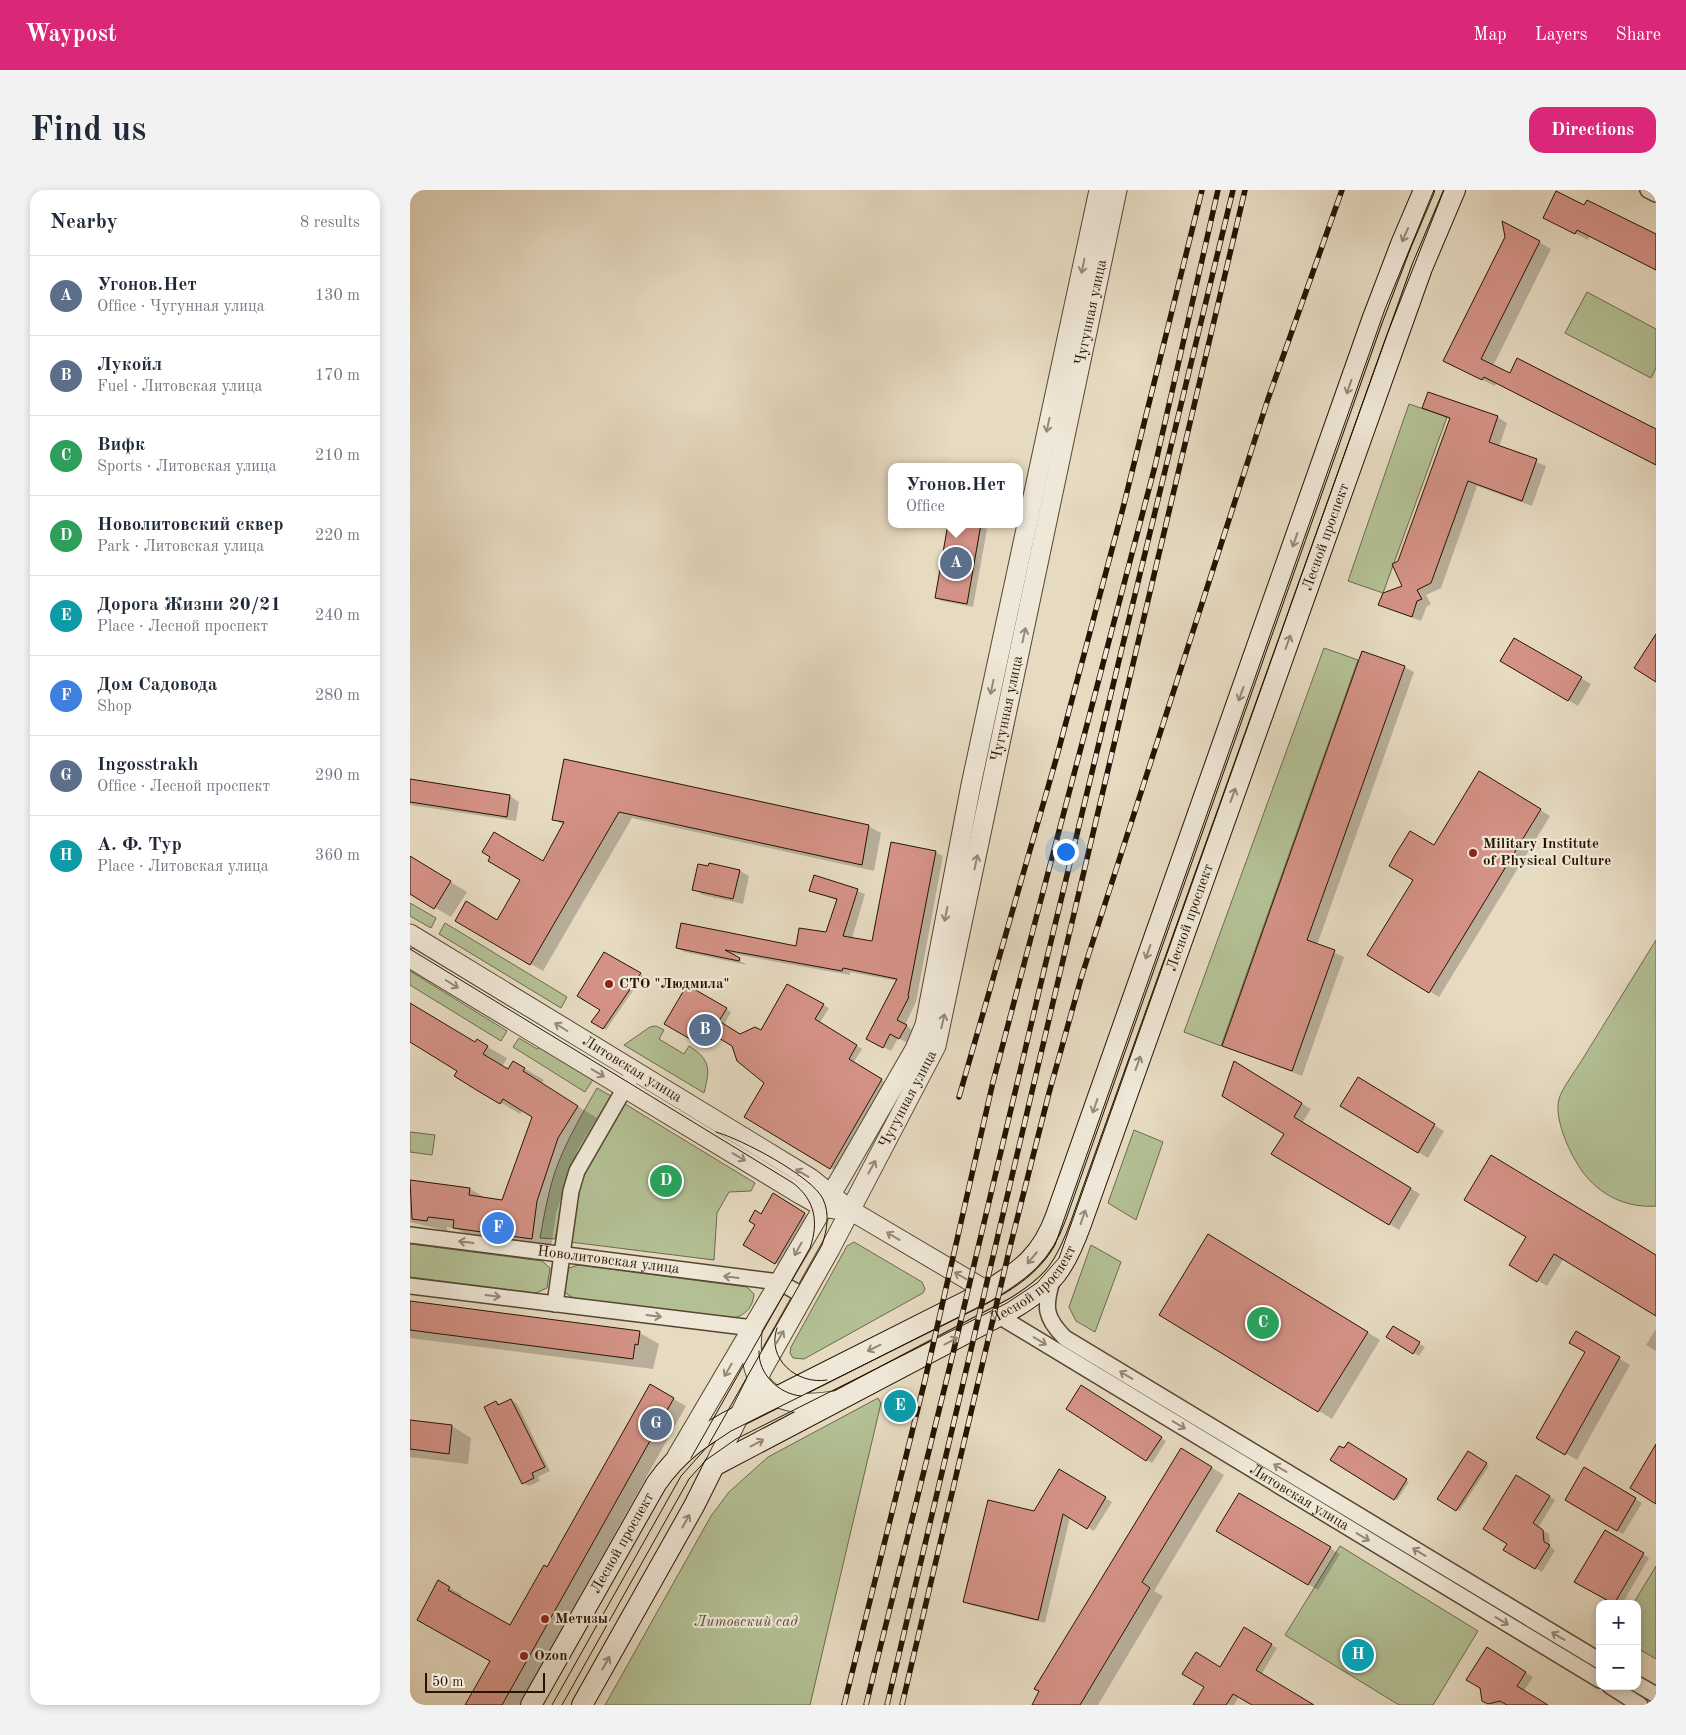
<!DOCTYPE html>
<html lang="en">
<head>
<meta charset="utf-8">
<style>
	body { margin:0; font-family:"Old Standard TT",serif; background:#f2f2f3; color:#1f2937 }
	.controls { position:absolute; right:15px; bottom:15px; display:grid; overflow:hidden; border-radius:10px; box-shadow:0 2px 8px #0003 }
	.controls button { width:45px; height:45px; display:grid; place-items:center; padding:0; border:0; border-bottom:1px solid #e0e1e3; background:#fff; color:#1f2937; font:25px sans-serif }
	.scale { position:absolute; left:15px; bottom:12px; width:120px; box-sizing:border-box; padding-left:5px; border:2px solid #261400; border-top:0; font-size:14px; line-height:18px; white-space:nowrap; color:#261400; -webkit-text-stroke:4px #efe7d7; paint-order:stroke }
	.you { position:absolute; left:655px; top:661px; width:18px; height:18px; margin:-12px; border:4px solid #fff; border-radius:50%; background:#1a73e8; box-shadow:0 0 0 8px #1a73e833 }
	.badge { display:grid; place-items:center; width:32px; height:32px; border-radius:50%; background:#db2777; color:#fff; font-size:16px; font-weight:700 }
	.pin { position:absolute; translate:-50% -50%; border:2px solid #fff; box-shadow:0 1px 5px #0006 }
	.popup { position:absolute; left:478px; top:273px; width:135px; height:65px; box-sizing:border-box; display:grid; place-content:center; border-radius:10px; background:#fff; filter:drop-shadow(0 1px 4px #0005); font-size:16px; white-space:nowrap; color:#747a83 }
	.popup b { font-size:19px; color:#1f2937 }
	.popup::after { content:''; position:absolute; left:50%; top:100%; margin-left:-10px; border:10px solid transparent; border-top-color:#fff }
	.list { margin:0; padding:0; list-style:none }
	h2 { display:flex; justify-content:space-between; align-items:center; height:65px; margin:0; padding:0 20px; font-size:21px }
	h2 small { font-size:16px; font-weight:400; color:#747a83 }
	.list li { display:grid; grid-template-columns:32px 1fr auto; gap:15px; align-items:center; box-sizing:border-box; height:80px; padding:0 20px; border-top:1px solid #e0e1e3 }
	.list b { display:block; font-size:19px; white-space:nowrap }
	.list p { margin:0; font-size:16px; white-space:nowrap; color:#747a83 }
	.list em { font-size:16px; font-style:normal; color:#747a83 }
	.map { position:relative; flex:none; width:1246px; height:1515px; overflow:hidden; border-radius:15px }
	header { display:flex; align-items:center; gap:30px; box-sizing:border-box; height:70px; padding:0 25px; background:#db2777; color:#fff }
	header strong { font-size:24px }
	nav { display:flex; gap:28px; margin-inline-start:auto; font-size:18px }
	.intro { display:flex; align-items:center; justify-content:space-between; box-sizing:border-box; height:120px; padding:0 30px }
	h1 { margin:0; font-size:35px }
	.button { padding:12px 22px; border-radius:15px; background:#db2777; color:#fff; font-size:18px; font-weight:700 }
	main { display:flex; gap:30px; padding:0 30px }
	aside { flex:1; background:#fff; border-radius:15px; box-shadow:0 2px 8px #0003 }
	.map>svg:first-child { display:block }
</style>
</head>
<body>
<header>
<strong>Waypost</strong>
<nav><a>Map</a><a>Layers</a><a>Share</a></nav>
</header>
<div class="intro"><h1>Find us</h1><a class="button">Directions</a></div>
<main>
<aside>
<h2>Nearby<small>8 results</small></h2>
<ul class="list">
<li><span class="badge" style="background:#5c6f8a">A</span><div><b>Угонов.Нет</b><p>Office · Чугунная улица</p></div><em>130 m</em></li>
<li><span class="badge" style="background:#5c6f8a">B</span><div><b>Лукойл</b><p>Fuel · Литовская улица</p></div><em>170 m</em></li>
<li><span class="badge" style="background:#2e9e5b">C</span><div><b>Вифк</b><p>Sports · Литовская улица</p></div><em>210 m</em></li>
<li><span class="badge" style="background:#2e9e5b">D</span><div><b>Новолитовский сквер</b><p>Park · Литовская улица</p></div><em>220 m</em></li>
<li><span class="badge" style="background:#0f9aa8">E</span><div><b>Дорога Жизни 20/21</b><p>Place · Лесной проспект</p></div><em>240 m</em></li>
<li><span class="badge" style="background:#3f7fe0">F</span><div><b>Дом Садовода</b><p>Shop</p></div><em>280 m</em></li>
<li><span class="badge" style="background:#5c6f8a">G</span><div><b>Ingosstrakh</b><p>Office · Лесной проспект</p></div><em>290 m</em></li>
<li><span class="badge" style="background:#0f9aa8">H</span><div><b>А. Ф. Тур</b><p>Place · Литовская улица</p></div><em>360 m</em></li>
</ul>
</aside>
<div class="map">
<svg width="1246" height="1515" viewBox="0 0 1246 1515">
	<rect width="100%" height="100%" fill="#e6dac1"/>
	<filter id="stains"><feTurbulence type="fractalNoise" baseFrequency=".004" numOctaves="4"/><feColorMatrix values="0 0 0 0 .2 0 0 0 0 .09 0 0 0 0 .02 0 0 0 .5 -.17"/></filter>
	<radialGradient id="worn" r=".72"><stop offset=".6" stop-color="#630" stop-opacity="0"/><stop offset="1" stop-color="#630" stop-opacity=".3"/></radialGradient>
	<path fill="#b3c094" stroke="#6c6a4a" d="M1177,102L1246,139V178L1241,188L1155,143Z
		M999,214L1037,227L973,403L938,391Z
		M914,458L948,470L811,856L774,842Z
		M0,713L26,728L21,738L0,726Z
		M35,733L157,807L151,818L29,744Z
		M1246,750V1016C1219,1018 1193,1007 1176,986C1163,971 1143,930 1149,909C1152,898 1166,880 1172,870C1197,830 1221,790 1246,750Z
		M0,781L97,841L91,851L0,795Z
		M246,836L254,840L249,849L274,864L279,856C301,870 300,879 294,903L214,855L240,837Z
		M109,848L127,859L132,856L184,888L175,902L103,857Z
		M187,898L201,906L160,979L145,1049L130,1048C133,1031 136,1015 140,999C149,962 169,930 187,898Z
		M215,914L345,993L341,1001L319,1002L307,1023L304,1070L160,1052L170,989Z
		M724,940L753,952L726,1030L698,1013Z
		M0,942L25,945L22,965L0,962Z
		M444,1052L512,1092L515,1099L513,1103L394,1169L383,1168L380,1163L381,1157L437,1056Z
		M0,1054L132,1071L140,1078L137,1098L126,1103L0,1087Z
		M681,1055L711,1072L685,1142L666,1131L659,1117Z
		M168,1075L337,1097L344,1104C343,1117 335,1126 323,1128L165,1109L154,1102L153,1096L159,1078Z
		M468,1208L471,1213L400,1515H195L301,1326L319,1302L358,1267Z
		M930,1356L1068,1441L1023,1515H989L875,1445Z
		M1246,1376V1469L1227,1458V1414H1223Z"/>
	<path fill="#0003" d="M1175,17L1246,46V79L1180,46L1178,50L1148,35Z
		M1129,52L1141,59L1083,176L1246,240V274L1086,193L1085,196L1047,177Z
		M1014,218L1087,227L1097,233L1089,257L1136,276L1122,316L1067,296L1031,398L1016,405L1021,414L1017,416L1011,431L970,415L994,396L989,372L1041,230Z
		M563,334L577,339L563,417L532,411L526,408Z
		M1105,449L1181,494L1168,516L1092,471Z
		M994,477L1004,482L907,755L934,767L892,886L813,855Z
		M155,571L458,636L471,643L464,681L222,628L133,781L46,730L88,731L133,672L154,635L143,629Z
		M1070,583L1140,626L1029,807L959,764Z
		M0,591L100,606L109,612L106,631L0,615Z
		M525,662L533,666L506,812L495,835L504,841L498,853L488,848L481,861L458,849L488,791L440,782V785L318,763L337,775L275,762L267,758H387L417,744L428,711L401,700L405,686L455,704L442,748L463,752Z
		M0,667L57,702L41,727L0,703Z
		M330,681L339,686L333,714L293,705L284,699Z
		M195,763L233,786L196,840L183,831L191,819Z
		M377,796L419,818L409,834L452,859L443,873L476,893L426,981L336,926L356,893L323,855L308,846L300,859L256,834L277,797L321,822L314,835L330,845L352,841Z
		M0,813L66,854L67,851L97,868L92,877L98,880L103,872L134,890L131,894L187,928L168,959L146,1023L141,1059L64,1049L47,1039L37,1037V1041L0,1032V991L60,999L77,1009L93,1011L123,927L113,920L110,924L46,886L49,881L0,851Z
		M825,873L901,919L892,933L1010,1004L989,1040L863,964L875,943Z
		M948,889L1034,941L1018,968L932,916Z
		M363,1005L404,1029L375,1078L335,1055Z
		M1118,1047L1246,1066V1124L1154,1068L1137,1096L1101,1074Z
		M812,1053L970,1150L922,1229L750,1124Z
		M0,1112L230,1143L249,1154L243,1179L0,1148Z
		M983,1137L1015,1157L1009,1166L978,1147Z
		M1246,1139V1161L1236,1155Z
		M1167,1143L1220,1175L1167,1270L1127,1247L1177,1162Z
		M240,1196L276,1216L109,1515H57L82,1471L29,1392L52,1405L50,1408L100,1437L137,1378Z
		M677,1200L756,1251L742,1273L737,1270Z
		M101,1210L107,1214L140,1281L128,1287L130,1291L119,1296L113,1293L86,1212L91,1215Z
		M0,1231L42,1236L61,1248L58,1274L0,1267Z
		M938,1253L999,1292L987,1310L922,1269Z
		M772,1260L814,1285L744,1401L753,1406L688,1515H623Z
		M1059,1262L1079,1276L1049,1321L1029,1309Z
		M1175,1279L1232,1313L1213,1344L1156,1310Z
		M650,1281L702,1312L684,1341L660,1327L635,1433L561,1415L554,1411L625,1322Z
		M1107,1287L1145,1310L1128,1338L1139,1344L1140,1357L1145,1360L1132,1382L1095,1359L1098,1353Z
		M829,1305L930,1364L908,1400L808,1341Z
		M1195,1342L1239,1368L1212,1414H1202L1166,1392Z
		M834,1439L867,1458L851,1485L902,1515H844L829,1506L824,1515H784L811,1479Z
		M1077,1459L1123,1487L1114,1501L1136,1515H1081L1076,1512Z"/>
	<path fill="#d49286" stroke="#261400" d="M1146,1L1174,15L1177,10L1246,44V80L1167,40L1165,44L1133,28Z
		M1092,31L1130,51L1071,169L1100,183L1107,168L1246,239V275L1074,187L1072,190L1033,171L1095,47Z
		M1018,202L1088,226L1079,252L1127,269L1112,311L1058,291L1021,393L1007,400L1012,409L1007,411L1002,427L968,415L973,403L992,396L982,374L988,371L1040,228L1012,218Z
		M538,334H571L557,414L525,408Z
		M1246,444V492L1224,478Z
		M1104,448L1172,487L1158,511L1090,471Z
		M952,461L995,476L897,750L925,760L882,881L812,856Z
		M154,569L459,635L452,675L209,622L120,775L45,731L56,711L87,730L110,690L78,671L80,667L72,662L84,642L133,671L154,632L142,630Z
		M1069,581L1131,619L1019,803L957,765L1003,690L979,676L985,665L1000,641L1024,655Z
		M0,589L100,605L97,627L0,612Z
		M481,652L526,661L498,806L499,807L487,830L497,835L489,849L480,844L473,858L456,849L487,789L433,778L432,781L315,760L330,768L329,771L266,758L271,733L386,756L389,738L416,742L427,709L399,701L404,685L448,699L433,746L462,751Z
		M0,666L41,691L24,719L0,704Z
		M299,673L330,680L323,709L282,700L288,674L298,676Z
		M194,762L231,783L193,839L181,832L190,820L167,806Z
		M377,794L414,814L405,829L447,855L439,869L472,889L420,979L334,927L354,893L327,871L322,856L302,844L294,857L254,834L277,795L317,818L309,831L330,844L345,837L351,840Z
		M0,813L65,852L67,849L78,856L73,864L98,879L103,871L115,878L113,881L168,916L148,948L127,1011L122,1049L43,1038L44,1030L18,1027L17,1031L2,1029L0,990L60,998L59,1005L92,1010L122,927L93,909L90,914L68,901L44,886L47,881L0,852Z
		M824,871L892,913L884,927L1001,998L979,1035L861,964L874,944L812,906Z
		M948,887L1025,934L1008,963L930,916Z
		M1081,965L1246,1065V1126L1144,1064L1127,1092L1099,1075L1116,1047L1054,1010Z
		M363,1003L395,1023L365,1074L333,1055L345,1035L339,1031L345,1020L351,1024Z
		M798,1044L958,1142L908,1222L749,1125Z
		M0,1111L230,1141L228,1155L225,1154L223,1169L0,1140Z
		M983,1136L1010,1152L1003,1164L976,1147Z
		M1166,1141L1210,1167L1155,1265L1126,1248L1175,1162L1159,1153Z
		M240,1194L264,1208L92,1515H55L80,1471L7,1430L28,1390L40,1397L38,1400L100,1435L134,1375L137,1377Z
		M671,1195L752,1247L736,1271L656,1219Z
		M101,1209L135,1277L122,1283L124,1288L112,1294L74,1217L86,1211L88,1215Z
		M0,1230L42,1235L39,1264L0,1259Z
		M938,1252L997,1289L984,1310L920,1270L929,1256L934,1258Z
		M1246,1254V1314L1220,1298Z
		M771,1258L802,1277L732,1392L740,1398L670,1515H622L629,1501L624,1499Z
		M1058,1261L1077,1273L1046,1321L1027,1309Z
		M1174,1277L1226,1308L1207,1341L1155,1310Z
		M649,1279L696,1307L677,1339L653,1324L628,1430L553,1412L578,1310L624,1321Z
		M1106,1285L1140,1306L1123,1333L1133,1340L1134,1352L1140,1355L1125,1379L1093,1360L1097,1354L1073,1339Z
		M829,1303L921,1357L898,1395L806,1341Z
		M1195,1340L1234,1363L1204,1414L1164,1392Z
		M834,1437L862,1454L846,1480L904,1515H842L823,1504L816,1515H783L794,1497L772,1484L786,1462L810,1477Z
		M1077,1457L1116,1482L1107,1496L1138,1515H1097L1090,1511L1078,1514L1072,1511L1070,1498L1056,1490Z"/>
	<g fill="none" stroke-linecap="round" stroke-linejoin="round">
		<g stroke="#564630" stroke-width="18">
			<g id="minor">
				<path d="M1238,0L1246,4"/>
				<path id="s1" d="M0,1045L369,1092L394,1106"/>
				<path d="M642,1091C634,1117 635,1128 655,1148L1190,1471"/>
				<path d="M0,1096L343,1138"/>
				<path d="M145,1114L161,1001L167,981L220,889"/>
				<path id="s2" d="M589,1126L1190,1490"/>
				<path d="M1227,1494L1246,1505"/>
				<path d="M1200,1496L1230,1515"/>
			</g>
		</g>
		<g stroke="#564630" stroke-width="21">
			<g id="tertiary">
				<path id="s3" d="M0,744L400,988L440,1020L577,1101"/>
				<path d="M0,768L390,1004L413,1017L424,1019"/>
				<path d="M342,1142C336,1202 369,1220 424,1211"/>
				<path d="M267,1266L433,984L505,859L515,835L561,595L689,0"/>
				<path id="s4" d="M304,1276L353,1178L420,1059L526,856L707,0"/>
			</g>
		</g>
		<g stroke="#261400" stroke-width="22">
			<g id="secondary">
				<path id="s5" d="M121,1515L246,1294C268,1262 295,1243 329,1226L577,1101C612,1080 632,1065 646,1026L962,130L991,54L1014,0"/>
				<path id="s6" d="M172,1515L284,1316L304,1276L604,1118C644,1094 655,1078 671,1034L1012,78L1045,0"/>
			</g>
		</g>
		<use href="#minor" stroke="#efe7d7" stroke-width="15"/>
		<use href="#tertiary" stroke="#efe7d7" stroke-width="19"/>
		<use href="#secondary" stroke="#efe7d7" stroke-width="20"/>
		<path stroke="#261400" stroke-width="1" d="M0,759L383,993C405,1010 409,1032 400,1058L281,1268
			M367,1138C356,1169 387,1195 417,1190
			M349,1161C348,1184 369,1204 391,1206
			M299,1254L412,1055C417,1040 420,1024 413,1009C402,986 331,949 306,942
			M142,1515L271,1286L297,1257L321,1241L578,1113C605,1098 629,1083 645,1055L975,119L1024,0
			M152,1515L279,1289L296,1270L326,1249L597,1113L627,1093L649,1068L976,147L1034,0"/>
		<g stroke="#261400" stroke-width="5.5">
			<path id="rail" d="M549,907L647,566L713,318L792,0
				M434,1515L515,1190L583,892L745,276L808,0
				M456,1515L540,1176L635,776L823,0
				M477,1515L835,0
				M492,1515L600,1057L639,903L672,785L858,209L932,0"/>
		</g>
		<use href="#rail" stroke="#efe7d7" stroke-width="4" stroke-dasharray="11" stroke-linecap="butt"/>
	</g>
	<defs><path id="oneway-shaft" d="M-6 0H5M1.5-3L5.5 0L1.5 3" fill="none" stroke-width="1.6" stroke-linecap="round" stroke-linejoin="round" transform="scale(1.25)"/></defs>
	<g stroke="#958876">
		<use href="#oneway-shaft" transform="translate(995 45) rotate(114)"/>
		<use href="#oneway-shaft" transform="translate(673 76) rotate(102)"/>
		<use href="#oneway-shaft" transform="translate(939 197) rotate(109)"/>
		<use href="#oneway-shaft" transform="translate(638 235) rotate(102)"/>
		<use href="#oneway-shaft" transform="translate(885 350) rotate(109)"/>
		<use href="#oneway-shaft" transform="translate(614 445) rotate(-78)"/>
		<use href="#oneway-shaft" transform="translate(878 452) rotate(-70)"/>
		<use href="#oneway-shaft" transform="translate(582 497) rotate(102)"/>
		<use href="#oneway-shaft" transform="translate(831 504) rotate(110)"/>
		<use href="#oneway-shaft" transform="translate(823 605) rotate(-70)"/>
		<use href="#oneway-shaft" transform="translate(566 672) rotate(-78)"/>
		<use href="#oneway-shaft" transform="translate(536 724) rotate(101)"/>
		<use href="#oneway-shaft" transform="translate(738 762) rotate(109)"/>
		<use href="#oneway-shaft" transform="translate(42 794) rotate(32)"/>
		<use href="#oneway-shaft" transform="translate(533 831) rotate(-77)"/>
		<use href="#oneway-shaft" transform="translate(151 837) rotate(-148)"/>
		<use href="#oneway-shaft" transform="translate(728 873) rotate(-70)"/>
		<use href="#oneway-shaft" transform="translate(188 883) rotate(31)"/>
		<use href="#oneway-shaft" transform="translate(685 916) rotate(109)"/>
		<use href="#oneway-shaft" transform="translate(329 967) rotate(31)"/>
		<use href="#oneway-shaft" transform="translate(462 977) rotate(-61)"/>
		<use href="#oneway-shaft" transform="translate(392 983) rotate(-149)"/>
		<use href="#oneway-shaft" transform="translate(673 1027) rotate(-71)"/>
		<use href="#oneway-shaft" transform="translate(483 1046) rotate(-149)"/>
		<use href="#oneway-shaft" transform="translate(56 1052) rotate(-173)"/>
		<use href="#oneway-shaft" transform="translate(388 1059) rotate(119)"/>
		<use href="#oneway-shaft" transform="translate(622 1068) rotate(130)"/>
		<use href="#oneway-shaft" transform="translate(551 1086) rotate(-150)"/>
		<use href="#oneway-shaft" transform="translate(321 1087) rotate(-173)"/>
		<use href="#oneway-shaft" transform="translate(83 1106) rotate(7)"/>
		<use href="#oneway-shaft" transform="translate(244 1126) rotate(7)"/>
		<use href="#oneway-shaft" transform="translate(370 1147) rotate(-60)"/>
		<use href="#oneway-shaft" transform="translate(541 1151) rotate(-28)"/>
		<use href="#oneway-shaft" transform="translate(630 1151) rotate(31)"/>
		<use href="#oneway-shaft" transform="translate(464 1158) rotate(154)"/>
		<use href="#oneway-shaft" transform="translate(318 1180) rotate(120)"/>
		<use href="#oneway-shaft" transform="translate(716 1185) rotate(-149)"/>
		<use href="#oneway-shaft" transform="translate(769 1235) rotate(31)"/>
		<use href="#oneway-shaft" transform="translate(347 1253) rotate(-28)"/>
		<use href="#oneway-shaft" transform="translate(870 1278) rotate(-149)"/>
		<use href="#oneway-shaft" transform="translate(276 1331) rotate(-61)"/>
		<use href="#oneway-shaft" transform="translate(953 1347) rotate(31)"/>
		<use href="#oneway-shaft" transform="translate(1009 1362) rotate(-149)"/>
		<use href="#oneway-shaft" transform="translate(1092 1431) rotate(31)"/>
		<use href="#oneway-shaft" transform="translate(1148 1446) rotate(-149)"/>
		<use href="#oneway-shaft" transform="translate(196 1473) rotate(-61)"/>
	</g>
	<g fill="#8f2418" stroke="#efe7d7" stroke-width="2">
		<circle cx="1063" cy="663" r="5"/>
		<circle cx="199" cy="794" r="5"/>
		<circle cx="135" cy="1429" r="5"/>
		<circle cx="114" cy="1466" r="5"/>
	</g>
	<g text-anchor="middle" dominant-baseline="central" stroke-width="4.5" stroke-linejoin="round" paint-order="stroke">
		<g font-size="15" fill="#261400" stroke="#efe7d7">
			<text stroke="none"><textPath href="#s4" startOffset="1225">Чугунная улица</textPath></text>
			<text stroke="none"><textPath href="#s6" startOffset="1452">Лесной проспект</textPath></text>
			<text stroke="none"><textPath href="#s4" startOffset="820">Чугунная улица</textPath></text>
			<text stroke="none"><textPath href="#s6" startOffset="1048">Лесной проспект</textPath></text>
			<text stroke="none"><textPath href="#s3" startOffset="260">Литовская улица</textPath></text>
			<text stroke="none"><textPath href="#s4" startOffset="415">Чугунная улица</textPath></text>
			<text stroke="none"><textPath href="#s1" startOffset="200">Новолитовская улица</textPath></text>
			<text stroke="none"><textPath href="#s6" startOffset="642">Лесной проспект</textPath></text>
			<text stroke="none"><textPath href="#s2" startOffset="351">Литовская улица</textPath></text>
			<text stroke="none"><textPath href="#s5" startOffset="186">Лесной проспект</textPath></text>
		</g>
		<g font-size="15" font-weight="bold" fill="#261400" stroke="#efe7d7" text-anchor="start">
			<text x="1073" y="654">Military Institute<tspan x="1073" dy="17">of Physical Culture</tspan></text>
			<text x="209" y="794">СТО "Людмила"</text>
			<text x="145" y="1429">Метизы</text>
			<text x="124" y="1466">Ozon</text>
		</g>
		<g font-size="15" font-style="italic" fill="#575034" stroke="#efe7d7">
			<text x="336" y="1432">Литовский сад</text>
		</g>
	</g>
	<rect width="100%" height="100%" filter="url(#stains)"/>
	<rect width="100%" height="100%" fill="url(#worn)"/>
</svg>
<div class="controls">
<button>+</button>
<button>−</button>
</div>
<div class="scale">50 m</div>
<div class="you"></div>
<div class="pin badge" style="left:546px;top:373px;background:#5c6f8a">A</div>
<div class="popup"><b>Угонов.Нет</b>Office</div>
<div class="pin badge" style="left:295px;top:840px;background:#5c6f8a">B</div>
<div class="pin badge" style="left:853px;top:1133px;background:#2e9e5b">C</div>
<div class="pin badge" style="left:256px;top:991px;background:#2e9e5b">D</div>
<div class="pin badge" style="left:490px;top:1216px;background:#0f9aa8">E</div>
<div class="pin badge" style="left:88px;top:1038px;background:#3f7fe0">F</div>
<div class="pin badge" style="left:246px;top:1234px;background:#5c6f8a">G</div>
<div class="pin badge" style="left:948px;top:1465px;background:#0f9aa8">H</div>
</div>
</main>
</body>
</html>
